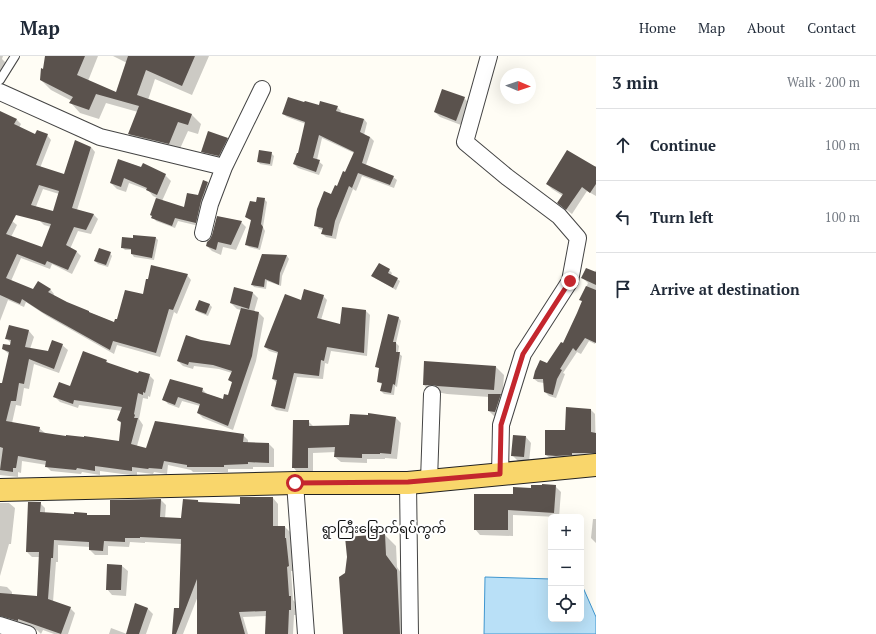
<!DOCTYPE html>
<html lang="en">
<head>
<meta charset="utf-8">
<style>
	body { margin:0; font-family:"PT Serif","Noto Sans Myanmar",serif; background:#f6f6f7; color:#1f2937 }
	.controls { position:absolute; right:12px; bottom:12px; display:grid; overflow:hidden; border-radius:6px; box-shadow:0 4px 16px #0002 }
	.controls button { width:36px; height:36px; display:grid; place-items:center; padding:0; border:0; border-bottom:1px solid #e0e1e3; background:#fff; color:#1f2937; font:20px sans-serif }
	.compass { position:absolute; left:500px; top:12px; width:36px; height:36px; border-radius:50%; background:#fff; box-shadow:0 4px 16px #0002; rotate:92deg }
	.stop { position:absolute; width:12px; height:12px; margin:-9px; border:3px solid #c4262e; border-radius:50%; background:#fff }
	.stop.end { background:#c4262e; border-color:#fff; box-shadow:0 1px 4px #0008 }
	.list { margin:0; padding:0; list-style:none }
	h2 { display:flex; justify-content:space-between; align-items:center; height:52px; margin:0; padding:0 16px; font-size:17px }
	h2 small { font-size:13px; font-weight:400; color:#747a83 }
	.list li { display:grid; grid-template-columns:26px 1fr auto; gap:12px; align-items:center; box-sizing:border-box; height:72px; padding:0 16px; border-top:1px solid #e0e1e3 }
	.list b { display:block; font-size:15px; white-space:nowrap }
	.list em { font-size:13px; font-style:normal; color:#747a83 }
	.icon { flex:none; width:22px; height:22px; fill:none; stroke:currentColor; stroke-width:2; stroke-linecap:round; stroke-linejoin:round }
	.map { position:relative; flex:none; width:596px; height:578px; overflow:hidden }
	header { display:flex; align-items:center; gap:24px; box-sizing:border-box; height:56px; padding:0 20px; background:#fff; border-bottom:1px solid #e0e1e3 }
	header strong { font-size:19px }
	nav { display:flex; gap:22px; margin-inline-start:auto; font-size:14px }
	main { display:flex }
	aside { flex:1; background:#fff }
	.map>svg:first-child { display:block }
</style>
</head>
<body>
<header>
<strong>Map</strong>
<nav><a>Home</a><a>Map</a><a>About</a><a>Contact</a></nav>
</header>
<main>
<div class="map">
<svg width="596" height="578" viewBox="0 0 596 578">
	<rect width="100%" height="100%" fill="#fffdf5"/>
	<path fill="#b9e0f7" stroke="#3f96cf" d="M485,521L551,523V563H581V527L596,561V578H484Z"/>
	<path fill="#0003" d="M0,0H3L2,3L10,11L0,28Z
		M46,0H98L88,25L117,37L127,7L113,0H209L192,39L155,23L148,44L192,59L201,68L198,78L188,75L178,97L139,87L129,78L138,56L106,47L99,63L80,57L71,47L72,45L51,34L41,24L44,14Z
		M464,42L470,48L461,69L440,61L435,56Z
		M305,48L337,51L341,55L340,57L364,63L367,67L364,79L370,81L374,85L366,109L393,121L397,124L394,132L362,120L356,135L353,133L339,169L336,183L326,181L322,177L323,174L319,173L316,169L332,140L346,118L354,97L322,82L317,104L323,109L319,119L298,112L294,108L299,98L306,68L287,61L283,58Z
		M0,56L17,64L21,68L19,72L36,79H47L51,84L40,112L65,120L91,91L95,96L77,154L94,159L98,163L91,178L78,175L70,193L76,195L81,200L72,218L52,208L50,213L21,202L11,225L33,234L50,233L54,238L53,240L66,247L115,267L143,239L187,219L191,224L177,258L174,256L160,301L117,289L114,298L47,260L26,246L24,251L8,244L0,265V160L12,165L17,169L11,181L42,192L51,171L44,169L40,165L54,156L59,138L43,133L33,158L0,140Z
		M227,83L232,87L223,104L206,100L202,95Z
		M271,97L274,100L272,110L260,108L258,105Z
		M119,104L165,119L171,125L162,145L185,152L199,141L208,127L211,130L199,170L178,165L175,172L156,165L152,159L157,142L153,140L148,134L129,127L126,136L117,133L111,127Z
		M596,110V140L587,135L572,158L563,151V140L552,133L547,128Z
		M264,143L267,146L263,171L265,175L260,194L249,191L246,188L252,165L246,161L256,148Z
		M241,166L246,171L236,194L223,191L221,199L212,195L207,190Z
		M156,182L158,184L154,204L134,201L132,198V194H125L122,191L134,183Z
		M110,197L112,200L108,211L98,208L95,205Z
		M262,199L287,200L289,203L282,220L281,230L267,225L266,233L254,231L252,228Z
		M379,208L389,214L392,217L391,219L400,225L396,234L375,222Z
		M596,214V285L595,288L589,285L581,298L577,296L563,317L565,318L556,342L549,340L545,336L544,327L538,326L534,323L564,289L583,246L581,243L588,227L583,222L594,217Z
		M252,236L258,242L254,256L259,257L264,262L256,305L233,374L203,362L198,357L200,350L182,345L179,352L168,348L164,343L202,333L207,338L223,344L229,340L233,327L230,324L232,317L219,313L194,310L193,313L183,310L178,305L201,285L230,290L241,254L237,253L231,247Z
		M323,240L327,244L321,264L340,269L366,255L370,259L367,300L331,295L328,308L325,307L323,323L297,321L288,356L276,354L272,350L277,327L273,323L279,298L269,295L265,291L301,246Z
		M209,248L212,251L208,260L198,256L196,254Z
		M389,260L399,262L401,265L396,287L399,290L398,297L402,300L397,331L395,330L394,339L384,338L381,335L382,328L378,326L380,313L376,310Z
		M9,271L29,275L34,281L30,293L49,296L62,289L68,294L59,317L34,308L29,333L24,332L21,350L16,349L12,367L39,372L45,377L44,378L120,386L122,368L118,364L122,355L79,349L78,352L60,346L54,340L71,331L106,305L111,309L139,318L149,319L154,324L150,341L148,340V343L143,342L139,363L143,369L137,390L146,393L243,379L248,384V387L269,388L274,393V411H253V413H228V416H193L191,414L168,409L167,418L154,416L153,418L137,416V420L100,415V419L82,416L81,418L51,415L46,410L47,409L22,405L21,417L18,416V421L0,419V328L3,329L9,298L3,293L11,290V287L7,283Z
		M495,310L504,319L501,361L494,360L489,355V341L447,338L442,337H432L424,329Z
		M591,354L595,358L596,400L551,403L546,399L566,375Z
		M396,362L401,367L397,403L385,402V403H367V407L341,406L335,401L336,396L313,397V417H298L293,411L308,365L314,371L350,370Z
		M526,381L531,387L529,406L518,405L512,399Z
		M555,430L561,436L559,461L513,459V480L480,479L475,473L514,439L532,434Z
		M273,442L278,448V471H285L290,476L294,515H291L293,544L295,546L296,559H294L293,578H266L267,560L243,561L248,578H198V540L183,578H173L180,553L182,488L145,486V487L130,486L129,491L108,490V499H95L90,494V491L58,489V506H56L53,546L70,552L75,557L68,578H54L43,574L41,578L37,574L9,565L0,566V530L7,531L12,536V539L38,542L40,501H32L27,496L40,447L45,452V457L75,459L86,458L88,460L111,461L161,444L166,449L165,463H182L198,445L200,447L241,449Z
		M0,447H9L15,452L11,488H9L0,520Z
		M593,463H596V487L591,482Z
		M385,479L396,490L397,511L407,526L411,578H344L346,518Z
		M108,509L122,510L128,515L126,540L112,539L107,533Z
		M136,549L148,553L153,558L146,578H109L111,572L127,578Z"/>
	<path fill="#5a524d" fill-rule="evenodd" d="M45,0H85L77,19L116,36L128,0H195L182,30L146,14L137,39L192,58L188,69L178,66L169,88L128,78L139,50L96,38L89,54L69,47L73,41L40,24L41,12L43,13Z
		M442,33L465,41L456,65L434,56Z
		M288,41L304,46L305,45L319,49L320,45L338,50L336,55L364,63L360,76L370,81L362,107L394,120L390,129L358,117L352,132L349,130L335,165L332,180L321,178L323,172L314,170L317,153L324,135L331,138L335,129L337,130L343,115L345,116L354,96L319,79L313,102L320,104L316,116L293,108L297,97H298L305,66L282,58Z
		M0,55L17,63L14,68L35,78L37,74L48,78L36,109L64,118L75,84L91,91L72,152L94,158L86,174L74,171L66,189L77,195L68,214L47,205L45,209L17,198L6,222L33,233L38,225L51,233L48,236L67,246L89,255V256L114,266L115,263H117L125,234L143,238L146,223H148L151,209L188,218L173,254L169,253L156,297L113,285L110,294L42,256L22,243L20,248L0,239ZM39,129L59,135L53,155L31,149ZM16,159L51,168L42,191L6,178Z
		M208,75L228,82L219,100L201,96Z
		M259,94L272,96L270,108L257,106Z
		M567,94L596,111V128L590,137L582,131L566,154L557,147L563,138L546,128Z
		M118,103L141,111L143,107L166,118L157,139L146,134L147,132L124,122L121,131L110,127Z
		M203,124L208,126L201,145L196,167L175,162L172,170L151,162L152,160L150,159L156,142L184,151L187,137L198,139Z
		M257,141L265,142L261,168L263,171L258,192L245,189L251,164L245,161L250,145L256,146Z
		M217,160L242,165L231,189L218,186L216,194L206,190L207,186L210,183L212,179Z
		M133,179L156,181L152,202L131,198V193L121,192L122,181L133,182Z
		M99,192L111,196L106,209L94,205Z
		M262,198L287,199L280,217L279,229L265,223L264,231L251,229Z
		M379,207L390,213L388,217L398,222L393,232L371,220Z
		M586,212L596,216V229L581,222Z
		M586,230L596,234V287L585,282L576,295L573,292L560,313L562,314L557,323L553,339L544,336L543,323H533L535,315L540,304L547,307L561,286L563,287L577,257L582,245L579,244Z
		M234,231L253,236L249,253L230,247Z
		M304,233L324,239L317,262L340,268L342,251L366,254L364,297L327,291L324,305L321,304L319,320L294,317L285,353L271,350L277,324L272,323L278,296L264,291L285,238L301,244Z
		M199,244L210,248L206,258L195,254Z
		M241,252L259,256L252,300L228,370L197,357L200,348L178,341L175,349L162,344L170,323L203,332L202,336L223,343L224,338L228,339L232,326L228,324L232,315L213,309L189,306L188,309L177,305L186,279L201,284L230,289Z
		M388,258L399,261L393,286H396V296H400L395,329L393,328L391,337L380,335L382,327L377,326L379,312L375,311Z
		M9,269L29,274L25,291L48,295L52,284L63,288L54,313L29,303L24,328L19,327L16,345H11L6,365L40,371L39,376L66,380V379L84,381V380L119,385L121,366L117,364L122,351L74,344L73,348L53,341L59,326L70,330L83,295L107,304L106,306L138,317L139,315L150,318L145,337L143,336V339L138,337L134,358L135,359L134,362H138L131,388L146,392L155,365L244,378L243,386L269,387V407L248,406V408L224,409V411H187V409L164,405L162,413L149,412L148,413L132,411V415L95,410V415L77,412L76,414L45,411L46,405L18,400L16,412H13V416L0,414L3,392L0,391V327H2L9,296L2,293L3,288L10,289L11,284L5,283Z
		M424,305L496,310L494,334L437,330L433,329H423Z
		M488,338H501L495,356L488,355Z
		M566,351L591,353V376L596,377V397H572V399L556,400L545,399V374H565Z
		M368,357L396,361L391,398L380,397V398H362V402L334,401L335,391L308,392V412H292L293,364H309V370L349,369L350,358L368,359Z
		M513,379L526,380L524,401L511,400Z
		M542,428L556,429L554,457L508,454V474H474V438H513V431L531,432V429H542Z
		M240,441H273V470H285V482H286L289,510L287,511L289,540H291V554H289L288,578H265L266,555L239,556L245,578H197V523L176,578H172L174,552H179L181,483L140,481V482H125V486L104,485L103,495L89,494V486L54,484L53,502H51L48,543L71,551L61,578L18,563V565L0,560V537L37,540L39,496H26L28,446H41L40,456L74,458V456L87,457V459H110V444L161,443L160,461L181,462L183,443L198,444V446L240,448Z
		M385,478L386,499L397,514L400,578H343L339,521L345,517L347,501L345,481Z
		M107,508L122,509L121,534H106Z
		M135,547L148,552L139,578H126Z"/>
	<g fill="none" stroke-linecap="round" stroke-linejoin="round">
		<g stroke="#444" stroke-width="10">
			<path id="service" d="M0,24L15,0"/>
		</g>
		<g stroke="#444" stroke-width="18">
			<path id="minor" d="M489,0L465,86L507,121L559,160L578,182L570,225L523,298L501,369L500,418
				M0,36L100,81L224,111
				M203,177L210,148L224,111L262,33
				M429,424L432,338
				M295,427L306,578
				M408,427L410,578
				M0,569L28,578"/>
		</g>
		<g stroke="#222" stroke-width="24">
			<path id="primary" d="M0,434L295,427H408L596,409"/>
		</g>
		<use href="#service" stroke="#fff" stroke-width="8"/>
		<use href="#minor" stroke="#fff" stroke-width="16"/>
		<use href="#primary" stroke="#f9d66b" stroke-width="22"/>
	</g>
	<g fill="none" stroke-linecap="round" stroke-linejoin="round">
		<path stroke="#c4262e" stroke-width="5" d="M295,427L408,426L500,418L501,369L523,298L570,225"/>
	</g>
	<g text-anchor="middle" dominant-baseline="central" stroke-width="4" stroke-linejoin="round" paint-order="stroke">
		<g font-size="13" fill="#111" stroke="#fff">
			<text x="384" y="472">ရွာကြီးမြောက်ရပ်ကွက်</text>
		</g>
	</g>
</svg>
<div class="controls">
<button>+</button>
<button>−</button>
<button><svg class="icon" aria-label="locate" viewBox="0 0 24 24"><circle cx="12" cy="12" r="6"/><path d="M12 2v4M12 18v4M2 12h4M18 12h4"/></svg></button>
</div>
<svg class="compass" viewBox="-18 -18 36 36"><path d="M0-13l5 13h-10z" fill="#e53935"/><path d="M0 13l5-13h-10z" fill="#747a83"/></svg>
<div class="stop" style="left:295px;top:427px"></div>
<div class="stop end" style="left:570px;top:225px"></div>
</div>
<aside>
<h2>3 min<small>Walk · 200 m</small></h2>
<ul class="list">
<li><svg class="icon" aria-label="ahead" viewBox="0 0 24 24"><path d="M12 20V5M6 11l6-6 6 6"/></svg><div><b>Continue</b></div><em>100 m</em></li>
<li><svg class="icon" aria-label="left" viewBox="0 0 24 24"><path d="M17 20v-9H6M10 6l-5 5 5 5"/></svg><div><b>Turn left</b></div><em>100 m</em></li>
<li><svg class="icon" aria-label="arrive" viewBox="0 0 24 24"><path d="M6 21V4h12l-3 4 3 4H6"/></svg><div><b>Arrive at destination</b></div></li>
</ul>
</aside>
</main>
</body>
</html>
